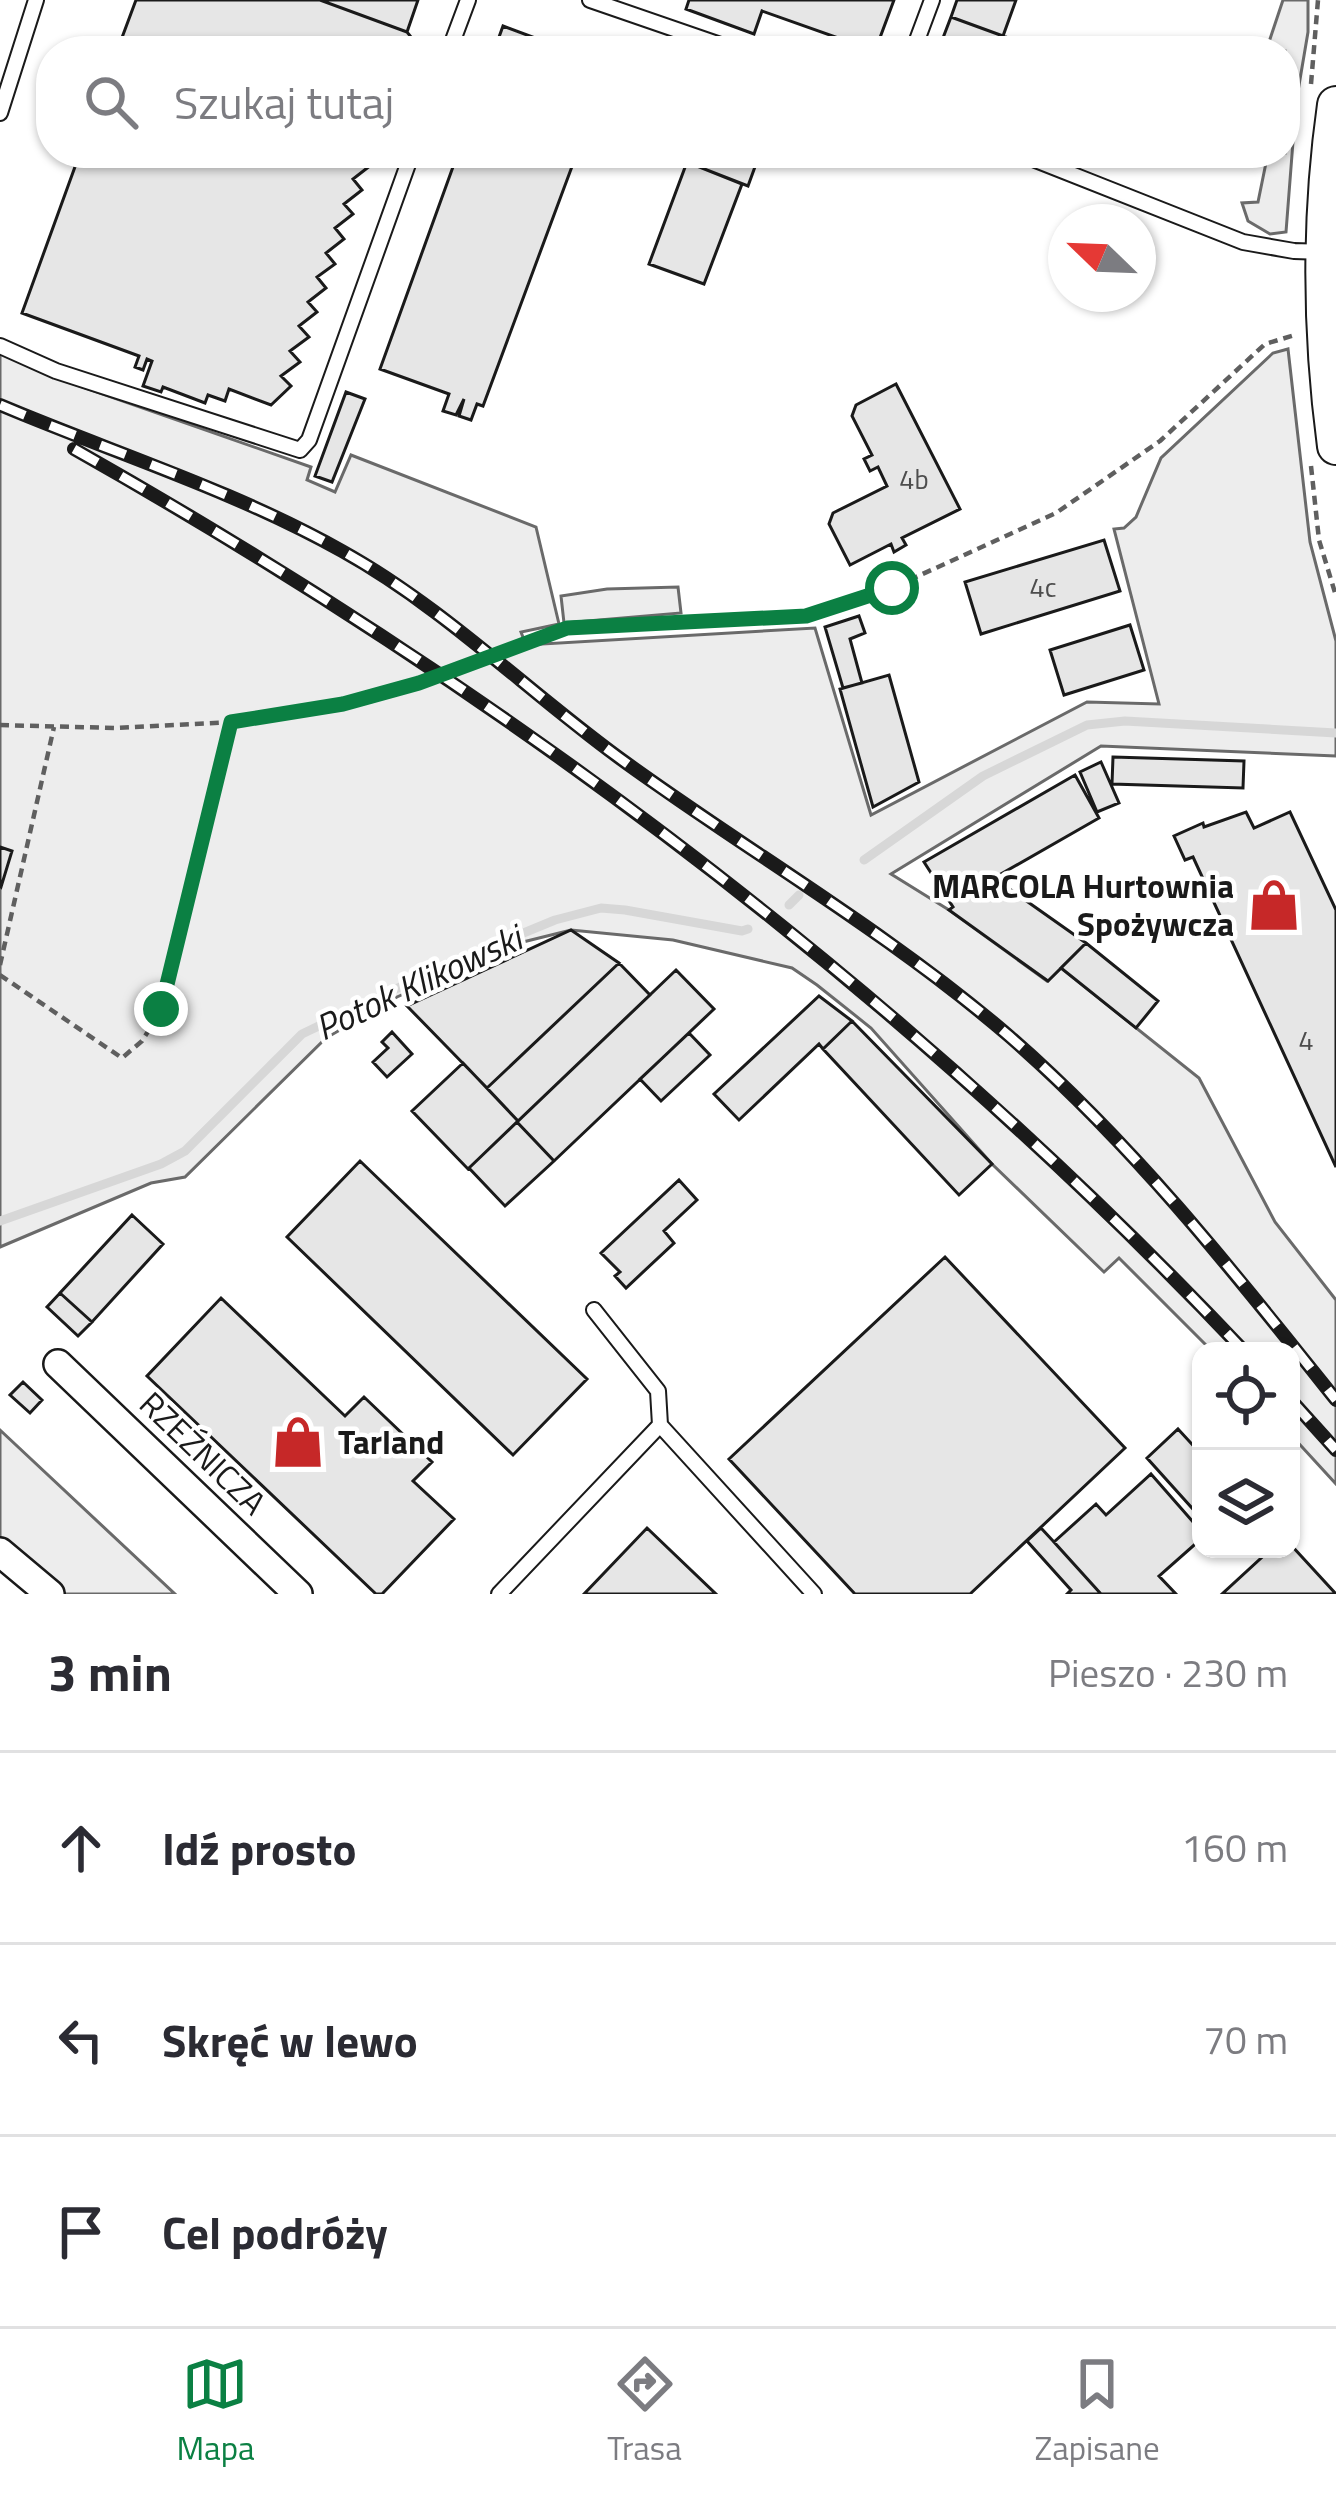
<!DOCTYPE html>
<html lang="pl">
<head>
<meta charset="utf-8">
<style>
	body { margin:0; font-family:"Titillium Web",sans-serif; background:#f2f2f3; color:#2b2b33 }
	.controls { position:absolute; right:36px; bottom:36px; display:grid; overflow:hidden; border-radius:24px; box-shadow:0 3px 9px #0004 }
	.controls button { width:108px; height:108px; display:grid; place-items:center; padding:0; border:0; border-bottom:3px solid #e1e1e2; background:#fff; color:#2b2b33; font:60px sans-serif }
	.compass { position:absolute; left:1048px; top:204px; width:108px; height:108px; border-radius:50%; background:#fff; box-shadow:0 3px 9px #0004; rotate:293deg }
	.stop { position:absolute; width:36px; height:36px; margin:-27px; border:9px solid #0b8043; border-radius:50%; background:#fff }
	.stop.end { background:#0b8043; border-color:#fff; box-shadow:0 3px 12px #0008 }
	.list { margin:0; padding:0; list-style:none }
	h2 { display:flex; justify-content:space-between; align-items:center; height:156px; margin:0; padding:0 48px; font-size:51px }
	h2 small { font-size:39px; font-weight:400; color:#7c7c81 }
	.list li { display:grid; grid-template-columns:78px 1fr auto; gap:36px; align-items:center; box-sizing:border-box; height:192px; padding:0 48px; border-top:3px solid #e1e1e2 }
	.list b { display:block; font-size:45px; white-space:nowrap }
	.list em { font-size:39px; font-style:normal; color:#7c7c81 }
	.icon { flex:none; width:66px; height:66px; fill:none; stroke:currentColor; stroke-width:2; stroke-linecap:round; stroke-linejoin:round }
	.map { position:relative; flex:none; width:1336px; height:1594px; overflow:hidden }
	.search { position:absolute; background:#fff; box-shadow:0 3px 9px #0004; left:36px; right:36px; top:36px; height:132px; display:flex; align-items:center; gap:30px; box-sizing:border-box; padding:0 42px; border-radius:48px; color:#7c7c81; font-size:45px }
	.sheet { height:732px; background:#fff }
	nav { display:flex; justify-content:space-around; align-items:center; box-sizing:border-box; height:168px; border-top:3px solid #e1e1e2; background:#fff; font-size:33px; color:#7c7c81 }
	nav a { display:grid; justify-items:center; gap:6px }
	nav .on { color:#0b8043 }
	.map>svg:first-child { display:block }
</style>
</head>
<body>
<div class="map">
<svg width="1336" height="1594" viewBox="0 0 1336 1594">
	<rect width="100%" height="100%" fill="#fff"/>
	<path fill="#ededed" stroke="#6a6a6a" stroke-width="3" d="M1283,0H1308V32L1296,103L1286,232L1270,234L1248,221L1242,203L1258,202L1268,153H1285V51H1266Z
		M1288,349L1310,542L1336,641V756L1101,746L891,874L949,910L1047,981L1061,968L1199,1078L1275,1222L1336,1300V1484L1291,1435V1351H1212L1119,1258L1104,1272L992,1164L871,1028L817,985L792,968L673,940L571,930L519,943L397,997L326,1038L185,1177L151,1183L0,1247V352L60,379L311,467L307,480L335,492L351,455L536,527L559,624L521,632L526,645L815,628L871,815L1087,702L1159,704L1114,529L1124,528L1136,517L1161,458L1273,353Z
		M678,587L681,613L564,623L561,596L607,589Z
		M0,1430L175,1594H57L0,1545Z"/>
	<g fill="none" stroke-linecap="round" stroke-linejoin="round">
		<path stroke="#d7d7d7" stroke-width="9" d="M864,860L983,776L1087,725L1125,721L1336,733
			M789,905L799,895
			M0,1221L161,1164L185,1151L302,1034L448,964L555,920L601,908L625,910L742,931L748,929"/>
	</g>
	<path fill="#e6e6e6" stroke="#1a1a1a" stroke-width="3" d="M136,0H320L407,32L415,42L404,51H117Z
		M320,0H418L407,32Z
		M689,0H894L875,51L762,11L754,34L686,9Z
		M957,0H1016L1003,36L951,17Z
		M951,17L1003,36L1043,51H938Z
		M503,26L570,51H494Z
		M80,153H364L371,165L353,179L362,190L344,204L353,214L335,228L344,239L326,253L335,264L317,277L326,288L308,302L317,312L299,326L309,337L290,351L300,362L281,376L291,386L271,405L229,389L225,401L208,395L205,403L163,387L161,392L143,386L152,361L147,359L143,370L135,367L139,356L22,313Z
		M458,153H577L483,406L477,404L471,420L459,416L464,399L456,415L443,411L449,394L380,369Z
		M699,153H760L748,186L694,165Z
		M687,162L742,184L704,284L649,264Z
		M896,384L960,509L902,538L906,545L894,552L891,544L850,565L829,524L833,513L887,486L878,467L870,471L864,459L872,455L852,416L856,405Z
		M346,392L365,399L332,482L315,476Z
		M1104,540L1120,591L981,634L965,582Z
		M859,616L865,633L850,639L862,683L843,688L825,627Z
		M1130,625L1144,670L1064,695L1050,650Z
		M889,675L919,782L873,807L840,689Z
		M1113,757L1244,761L1243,788L1112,784Z
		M1101,762L1119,803L1097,812L1080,772Z
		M1075,775L1099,818L994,878L1086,943L1048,981L949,910L953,907L924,862Z
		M1246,812L1254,828L1290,812L1336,910V1167L1193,857L1185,860L1174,836L1203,823L1204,827Z
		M0,847L12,851L1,887L0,886Z
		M571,930L619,963L487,1088L407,1006Z
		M1086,943L1158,1001L1136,1028L1061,968Z
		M619,963L650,995L518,1121L487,1088Z
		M676,970L714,1009L554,1161L517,1122Z
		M819,996L852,1021L823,1049L819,1044L739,1120L714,1094Z
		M852,1021L992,1164L959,1195L823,1049Z
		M392,1032L412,1054L387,1077L373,1062L388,1048L382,1042Z
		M689,1033L710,1055L661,1101L640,1079Z
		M463,1063L518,1121L468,1169L412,1111Z
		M517,1122L554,1161L505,1206L469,1168Z
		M360,1161L587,1379L513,1455L287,1237Z
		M679,1180L697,1200L664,1231L674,1243L626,1288L615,1276L620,1272L601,1253Z
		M132,1215L163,1244L92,1322L60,1293Z
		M945,1257L1125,1448L970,1594H855L729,1459Z
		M60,1293L92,1322L78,1336L47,1307Z
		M221,1298L345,1416L364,1397L432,1462L413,1481L454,1519L382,1594H376L147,1376Z
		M23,1382L42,1400L30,1413L10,1395Z
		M1178,1429L1201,1454V1518L1147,1458Z
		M1151,1474L1201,1531V1539L1159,1576L1176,1594H1101L1054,1542L1096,1504L1106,1515Z
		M647,1528L716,1594H584Z
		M1041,1528L1054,1542L1101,1594H1067L1071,1590L1027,1541Z
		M1291,1545L1336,1594H1222L1271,1549H1291Z"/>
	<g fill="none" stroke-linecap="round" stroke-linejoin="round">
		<g stroke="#1a1a1a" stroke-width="18">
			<path id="lane" d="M590,0L738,51
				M449,51L468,0
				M913,51L932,0
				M0,113L36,0
				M1018,153L1243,242L1294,251L1325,252
				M0,346L56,371L300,450L309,440L412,153
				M594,1310L658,1391L660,1425L814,1594
				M499,1594L660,1425"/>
		</g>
		<g stroke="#1a1a1a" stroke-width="32">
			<path id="street" d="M58,1364L298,1594
				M0,1552L50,1594"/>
		</g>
		<g stroke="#1a1a1a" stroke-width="40">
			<path id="secondary" d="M1336,105C1320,218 1321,333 1336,446"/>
		</g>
		<path stroke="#5f5f5f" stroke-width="4.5" stroke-dasharray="9 6" stroke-linecap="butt" d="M1311,84L1318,0
			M1311,466L1319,540L1336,596
			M0,725L115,728L232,722L343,704L419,683L567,628L806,616L892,588L1056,513L1160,441L1265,344L1295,335
			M0,965L54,727
			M0,975L122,1058L142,1041L162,1009L231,722"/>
		<use href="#lane" stroke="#fff" stroke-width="14"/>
		<use href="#street" stroke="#fff" stroke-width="27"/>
		<use href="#secondary" stroke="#fff" stroke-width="36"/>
		<g stroke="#1a1a1a" stroke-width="14">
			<path id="rail" d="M0,405C114,453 233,490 342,551C443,607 525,689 618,757C747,851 887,931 1009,1036C1133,1144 1234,1272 1336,1400
				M74,449C508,694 901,989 1244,1351
				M1291,1400L1336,1450"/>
		</g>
		<use href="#rail" stroke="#fff" stroke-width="9" stroke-dasharray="27" stroke-linecap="butt"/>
	</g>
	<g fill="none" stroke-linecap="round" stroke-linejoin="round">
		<path stroke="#0b8043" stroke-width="15" d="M161,1009L231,722L343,704L419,683L567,628L806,616L892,588"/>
	</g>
	<defs>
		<g id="shop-bare" transform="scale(4.14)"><path d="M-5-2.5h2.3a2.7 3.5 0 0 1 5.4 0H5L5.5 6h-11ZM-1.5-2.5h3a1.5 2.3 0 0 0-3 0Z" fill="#c62828" stroke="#fff" stroke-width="2.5" paint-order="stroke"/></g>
	</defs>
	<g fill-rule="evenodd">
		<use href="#shop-bare" x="1274" y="905"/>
		<use href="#shop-bare" x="298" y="1442"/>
	</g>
	<g text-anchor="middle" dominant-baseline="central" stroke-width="9" stroke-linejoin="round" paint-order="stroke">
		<g font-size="27" fill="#4d4d4d">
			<text x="914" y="478">4b</text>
			<text x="1043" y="586">4c</text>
			<text x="1306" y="1039">4</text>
		</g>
		<g font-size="33" font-weight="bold" fill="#1a1a1a" stroke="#fff" text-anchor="end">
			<text x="1234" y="886">MARCOLA Hurtownia<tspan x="1234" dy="38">Spożywcza</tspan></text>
			<text x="338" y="1442" text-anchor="start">Tarland</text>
		</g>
		<g font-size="33" fill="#1a1a1a" stroke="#fff">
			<text transform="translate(203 1453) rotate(44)">RZEŹNICZA</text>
		</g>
		<g font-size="36" font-style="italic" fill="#1a1a1a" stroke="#fff">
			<text transform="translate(418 982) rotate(-25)">Potok Klikowski</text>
		</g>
	</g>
</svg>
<div class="controls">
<button><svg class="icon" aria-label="locate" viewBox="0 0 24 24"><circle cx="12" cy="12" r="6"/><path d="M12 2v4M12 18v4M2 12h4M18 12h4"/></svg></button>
<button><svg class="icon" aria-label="layers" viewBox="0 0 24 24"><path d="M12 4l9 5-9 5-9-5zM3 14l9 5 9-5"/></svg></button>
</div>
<svg class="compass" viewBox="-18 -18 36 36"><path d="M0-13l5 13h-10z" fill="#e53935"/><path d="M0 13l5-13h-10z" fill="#7c7c81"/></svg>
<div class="stop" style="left:892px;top:588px"></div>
<div class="stop end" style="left:161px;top:1009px"></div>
<div class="search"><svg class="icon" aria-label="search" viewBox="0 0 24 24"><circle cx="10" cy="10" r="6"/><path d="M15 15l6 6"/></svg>Szukaj tutaj</div>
</div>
<section class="sheet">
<h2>3 min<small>Pieszo · 230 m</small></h2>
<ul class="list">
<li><svg class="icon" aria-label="ahead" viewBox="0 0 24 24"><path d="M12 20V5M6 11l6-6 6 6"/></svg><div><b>Idź prosto</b></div><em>160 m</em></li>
<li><svg class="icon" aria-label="left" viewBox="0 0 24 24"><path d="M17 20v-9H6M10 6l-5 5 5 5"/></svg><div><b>Skręć w lewo</b></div><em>70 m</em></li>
<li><svg class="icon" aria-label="arrive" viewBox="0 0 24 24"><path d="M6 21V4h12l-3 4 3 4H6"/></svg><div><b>Cel podróży</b></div></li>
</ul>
</section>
<nav>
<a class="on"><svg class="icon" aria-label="map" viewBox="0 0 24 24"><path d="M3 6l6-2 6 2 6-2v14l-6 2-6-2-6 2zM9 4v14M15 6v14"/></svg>Mapa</a>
<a><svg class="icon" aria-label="directions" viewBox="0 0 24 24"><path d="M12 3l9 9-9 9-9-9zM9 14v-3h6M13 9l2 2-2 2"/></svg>Trasa</a>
<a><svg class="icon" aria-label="saved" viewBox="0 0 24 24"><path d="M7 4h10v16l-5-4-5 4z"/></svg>Zapisane</a>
</nav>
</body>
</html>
